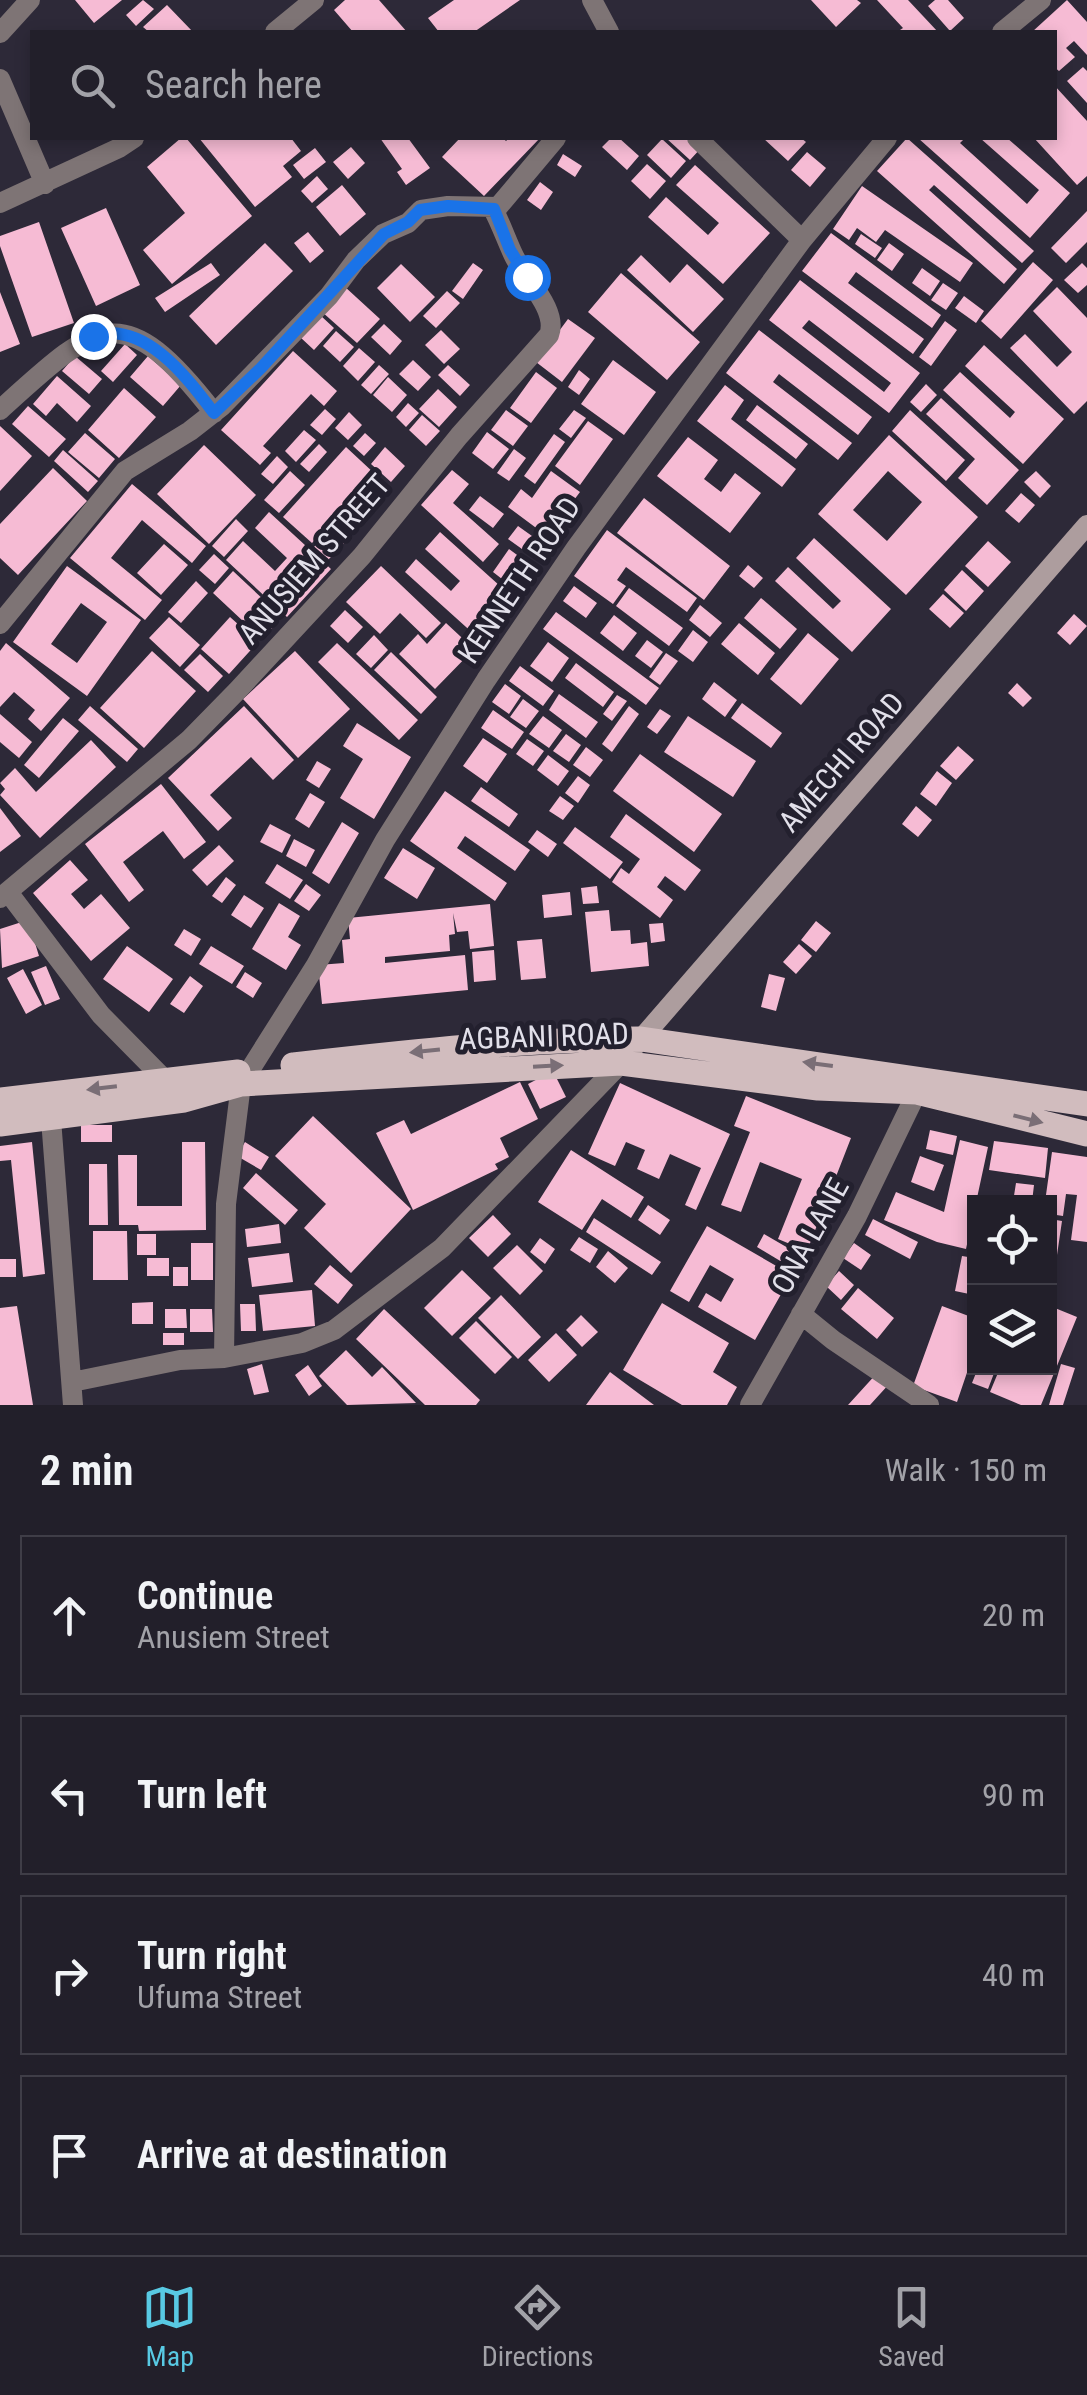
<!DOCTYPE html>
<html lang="en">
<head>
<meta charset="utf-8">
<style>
	body { margin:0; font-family:"Roboto Condensed",sans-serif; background:#2e2c36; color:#f1f3f6 }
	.controls { position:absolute; right:30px; bottom:30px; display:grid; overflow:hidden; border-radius:0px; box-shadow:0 5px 15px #0003 }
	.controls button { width:90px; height:90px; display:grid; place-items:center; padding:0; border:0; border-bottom:2px solid #3f3d47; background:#221f2a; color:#f1f3f6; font:50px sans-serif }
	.stop { position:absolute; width:30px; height:30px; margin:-22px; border:8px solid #1a73e8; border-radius:50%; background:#fff }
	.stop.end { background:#1a73e8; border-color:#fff; box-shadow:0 2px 10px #0008 }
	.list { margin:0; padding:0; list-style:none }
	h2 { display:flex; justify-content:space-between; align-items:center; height:130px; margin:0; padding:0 40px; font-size:42px }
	h2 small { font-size:32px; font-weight:400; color:#a2a2a8 }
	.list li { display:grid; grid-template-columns:65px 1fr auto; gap:30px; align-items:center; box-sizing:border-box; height:160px; margin:0 20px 20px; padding:0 20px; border:2px solid #3f3d47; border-radius:0px }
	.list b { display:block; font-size:38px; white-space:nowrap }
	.list p { margin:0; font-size:32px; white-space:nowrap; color:#a2a2a8 }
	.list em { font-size:32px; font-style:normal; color:#a2a2a8 }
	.icon { flex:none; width:55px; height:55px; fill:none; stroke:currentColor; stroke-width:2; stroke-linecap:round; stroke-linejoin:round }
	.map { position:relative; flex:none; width:1087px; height:1405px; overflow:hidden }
	.search { position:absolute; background:#221f2a; box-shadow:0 5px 15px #0003; left:30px; right:30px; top:30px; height:110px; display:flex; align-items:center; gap:25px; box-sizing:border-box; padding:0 35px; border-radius:0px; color:#a2a2a8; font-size:38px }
	.sheet { height:850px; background:#221f2a }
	nav { display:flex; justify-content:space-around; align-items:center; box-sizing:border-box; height:140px; border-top:2px solid #3f3d47; background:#221f2a; font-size:28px; color:#a2a2a8 }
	nav a { display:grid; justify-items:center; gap:5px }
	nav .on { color:#58c9e3 }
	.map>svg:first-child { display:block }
</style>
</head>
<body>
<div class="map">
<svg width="1087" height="1405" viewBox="0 0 1087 1405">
	<rect width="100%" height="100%" fill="#2d2938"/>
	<path fill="#f6bbd4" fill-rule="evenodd" d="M75,0H122L94,23Z
		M143,0L154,9L136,26L126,15Z
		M345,0H379L407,32H353L334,10Z
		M454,0H520L474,32H439L428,18Z
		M811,0H857L861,3L836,27Z
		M877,0H908L938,32H897L903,28Z
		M935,0H948L964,18L950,31L928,6Z
		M1067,0L1087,22V55L1074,41L1066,48L1075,57L1059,71L1054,67V32H1032Z
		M167,5L193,32H149L143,27Z
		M1083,67L1087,71V103L1067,81Z
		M1054,85L1087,121V176L1077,185L1034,138H1054Z
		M181,138H186L252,216L172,284L143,250L185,213L147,167Z
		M199,138H291L301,151L283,166L292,177L255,207Z
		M380,138H408L430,168L406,185L397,172L402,169Z
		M460,138H503L506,141L509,138H540L484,196L442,157Z
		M611,138H619L639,156L627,170L602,147Z
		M666,138H693L702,147L690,160Z
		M763,138H801L806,142L788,161Z
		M907,138L1034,251L1022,263L934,185L929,190L1017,269L1004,284L877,171Z
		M918,138H965L960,143L1027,204L1039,190L980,138H1007L1070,193L1030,238Z
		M662,139L686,161L671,178L647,155Z
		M351,147L365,163L348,179L333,162Z
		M315,148L326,162L304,179L293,165Z
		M807,152L826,168L810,187L791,170Z
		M563,154L582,166L575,177L557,165Z
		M647,164L666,181L650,199L631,181Z
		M695,165L770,233L723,284L648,217L666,197L708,235L719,223L676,185Z
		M317,176L328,189L312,203L301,191Z
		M540,182L553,192L541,210L527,200Z
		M342,185L366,214L340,236L316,207Z
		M862,186L973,263L960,282L885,230L876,242L857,228L849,240L833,229Z
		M106,208L140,285L96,306L61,228Z
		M1087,211V242L1066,263L1051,248Z
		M39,222L74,323L32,337L0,246V236Z
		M308,232L324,251L310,263L294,243Z
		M831,233L941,315L932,328L856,272L848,283L924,339L913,354L802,271Z
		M861,234L882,248L875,258L855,244Z
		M265,243L293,271L216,345L189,316Z
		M889,243L904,254L892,271L877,260Z
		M641,255L670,283L687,264L724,299L693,332L627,270Z
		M1033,262L1053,280L1001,339L981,321Z
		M211,263L220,275L165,312L155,298Z
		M473,263L483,270L463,299L452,291Z
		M1082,263L1087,268V285L1078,293L1064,280Z
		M401,264L435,297L410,322L377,288Z
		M922,268L940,281L930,296L912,283Z
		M621,273L700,342L667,380L588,312Z
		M800,280L920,373L889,413L769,320ZM809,320L891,383L884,392L802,328Z
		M943,283L958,293L946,310L931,300Z
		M344,286L380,319L357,343L321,311Z
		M1057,287L1087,318V401L1074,414L1010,348L1025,334L1057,367L1072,352L1033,311Z
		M447,291L460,303L436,328L423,316Z
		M0,292L20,344L0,352Z
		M964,296L984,311L976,323L955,308Z
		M320,315L334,328L314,350L300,337Z
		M568,319L595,338L562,382L536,362Z
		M945,321L957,330L931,366L919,357Z
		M384,324L402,341L390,355L371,337Z
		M441,330L460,349L444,364L425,345Z
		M759,330L872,417L858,435L779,374L773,382L852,443L838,460L726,373Z
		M336,331L354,347L340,362L323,346Z
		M125,344L137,355L113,382L101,371Z
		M984,345L1064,419L1023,464L943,390L960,372L1010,418L1015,412L965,366Z
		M359,348L375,362L358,381L343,366Z
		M293,351L337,391L324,406L311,394L263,446L271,453L260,465L221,430Z
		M75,356L102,379L89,394L62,371Z
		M148,356L181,385L163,406L130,377Z
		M413,360L431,377L418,391L399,374Z
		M613,360L656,392L624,435L581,404Z
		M379,365L389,374L371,394L361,385Z
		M448,365L470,385L460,396L438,375Z
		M579,370L590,379L579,395L568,387Z
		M536,372L557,388L531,423L510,408Z
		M57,376L91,406L77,422L57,403L46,416L33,404Z
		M388,377L407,395L392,412L373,395Z
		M926,384L937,395L921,412L910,402Z
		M725,385L744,400L731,419L796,469L782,487L697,421Z
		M124,388L156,417L119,458L88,430Z
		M438,389L457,407L439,427L419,409Z
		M941,398L1019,470L987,505L958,478L975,459L926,414Z
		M408,403L419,413L406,427L396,417Z
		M757,405L808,444L796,459L746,420Z
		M28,406L66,439L49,457L12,424Z
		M325,409L336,419L322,435L310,425Z
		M506,410L528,426L513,446L491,430Z
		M574,410L586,418L571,438L559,429Z
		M910,410L965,460L946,481L892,431Z
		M349,412L362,425L348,440L335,428Z
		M422,415L440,431L426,446L409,430Z
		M588,421L613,439L580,485L555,466Z
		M0,426L32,456L0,491Z
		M304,430L316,440L296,462L285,451Z
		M487,432L509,449L493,469L472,453Z
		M85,433L115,459L99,478L68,452Z
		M365,433L376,443L364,456L353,446Z
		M554,434L565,442L535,484L524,476Z
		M889,435L978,517L906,595L818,514ZM888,471L922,502L887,541L853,510Z
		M688,437L718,460L704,479L721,492L735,473L761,493L730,533L657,476Z
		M319,444L327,452L309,472L300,464Z
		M204,445L256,495L209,544L157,494Z
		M346,447L375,474L312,543L283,517Z
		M385,447L405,466L391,482L371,464Z
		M514,449L526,458L509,481L497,473Z
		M63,450L98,481L88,492L54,461Z
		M277,456L288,467L273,484L261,474Z
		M53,468L87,501L18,575L0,558V524Z
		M452,470L469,484L453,503L499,544L483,562L421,505Z
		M290,471L305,485L279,513L264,500Z
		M551,471L580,492L547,536L508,507L521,489L532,498Z
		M1036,471L1051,486L1040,498L1024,482Z
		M132,484L206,546L192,563L142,520L111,558L162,600L145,620L70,558Z
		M1021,493L1035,505L1019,523L1005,511Z
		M480,496L504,514L493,528L469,510Z
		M644,498L730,566L704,600L617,533Z
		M269,512L331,569L287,617L226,560L243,541L275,571L287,558L255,528Z
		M236,519L248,531L224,557L212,546Z
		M333,526L348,539L328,560L314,547Z
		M518,526L532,536L522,549L508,539Z
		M607,530L697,598L687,612L626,567L617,580L626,586L613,604L574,576Z
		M440,532L511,596L476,636L405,572L416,559L451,591L460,581L425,549Z
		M814,538L891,609L852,652L775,581L788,567L833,609L841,601L796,558Z
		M988,541L1011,562L988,587L965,566Z
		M164,544L188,565L161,595L137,573Z
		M509,549L528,563L511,586L493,572Z
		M214,554L229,568L215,584L199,570Z
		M748,565L763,578L754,588L739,576Z
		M67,566L141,620L87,696L13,642ZM81,603L107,622L77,663L51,644Z
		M381,566L441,623L426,638L400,613L380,634L346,602Z
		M962,570L984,591L966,611L944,590Z
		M233,571L282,617L262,639L213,593Z
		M196,581L208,593L181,623L168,612Z
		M574,586L597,603L586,618L563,601Z
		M629,588L683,628L669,646L616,606Z
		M943,594L964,613L950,628L929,609Z
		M761,598L797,629L780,649L744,618Z
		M700,605L722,623L710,637L689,620Z
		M345,610L363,627L348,643L330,626Z
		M556,612L659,688L646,705L543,629Z
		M1074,614L1087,626L1070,645L1057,633Z
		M614,615L637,633L623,651L600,633Z
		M169,617L200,645L180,667L149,638Z
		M230,617L258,642L229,674L201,649Z
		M446,623L474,649L435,689L399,654L418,634L427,644Z
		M739,623L775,653L758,675L721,644Z
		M693,630L708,642L693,662L678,651Z
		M808,633L839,659L801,705L770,679Z
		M374,635L388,650L371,668L356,654Z
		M647,640L663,652L651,668L635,656Z
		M548,642L569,658L552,682L530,666Z
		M6,643L70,698L41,731L28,719L35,710L14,692L0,707V651Z
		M337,643L418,720L399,740L318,662Z
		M152,651L196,691L144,748L100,708Z
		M295,651L350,709L298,758L243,699Z
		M391,652L437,697L421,714L374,670Z
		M666,653L678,661L660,685L649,677Z
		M200,654L223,676L208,692L184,670Z
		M576,663L614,692L603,707L565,678Z
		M520,666L554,691L543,706L509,681Z
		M714,682L737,700L725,717L702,699Z
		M1017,683L1032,698L1023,707L1008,693Z
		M505,684L521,696L509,714L492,702Z
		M559,694L598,722L586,738L549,710Z
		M617,695L627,701L612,721L603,714Z
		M523,699L539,711L526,728L510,717Z
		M742,703L782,733L771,748L731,718Z
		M90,706L138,749L127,762L78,720Z
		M244,706L294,760L273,780L251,757L210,795L232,818L218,831L168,778Z
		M629,706L639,714L612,752L602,744Z
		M660,709L671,716L657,734L647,727Z
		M493,710L524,732L512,749L481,728Z
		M0,714L32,742L19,758L0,742Z
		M543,716L562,730L549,748L529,734Z
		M688,716L756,761L733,797L664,752Z
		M63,718L79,731L39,778L24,765Z
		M357,723L411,757L374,819L340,798L363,759L343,746Z
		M566,734L581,745L569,762L553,751Z
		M483,738L507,754L487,783L463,766Z
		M527,739L544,751L533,766L516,754Z
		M91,740L116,767L40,838L0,795L5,789L0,783L15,768L36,792Z
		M958,746L974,760L956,780L940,766Z
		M586,747L603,760L590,777L573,765Z
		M640,754L722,814L694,852L613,791Z
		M548,755L569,771L558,786L537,770Z
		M317,761L331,769L319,788L306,780Z
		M937,771L952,783L936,806L920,794Z
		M578,776L590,785L578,803L565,793Z
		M161,784L206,842L184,859L163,831L123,862L144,890L129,902L85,844Z
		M481,787L518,814L509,827L471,801Z
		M445,791L530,850L515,871L465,836L457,848L507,883L495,901L410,841Z
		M310,793L325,802L309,828L295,819Z
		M560,796L574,806L563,820L549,811Z
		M916,806L932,820L918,837L902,824Z
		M0,808L21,836L0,852Z
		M626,814L701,870L685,891L665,876L657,887L673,900L660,918L612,882L621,868L629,874L640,859L610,837Z
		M342,822L359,833L329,884L312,873Z
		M270,824L291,835L282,853L260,842Z
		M575,827L623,862L610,879L563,843Z
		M537,830L557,844L548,857L528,842Z
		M294,839L315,850L306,867L286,856Z
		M219,845L234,861L207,886L192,870Z
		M403,848L435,868L417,899L384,878Z
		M70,860L88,880L71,894L84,909L101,894L130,928L91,961L33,893Z
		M277,864L303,880L290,899L265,883Z
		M226,877L236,885L222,903L212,896Z
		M306,884L321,895L309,911L294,901Z
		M597,886L599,903L583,904L581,888Z
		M570,892L572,915L544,918L542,895Z
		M244,895L264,908L251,928L231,915Z
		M279,903L300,916L288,937L301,945L286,970L252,949Z
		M490,904L494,946L470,949L468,931L457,932L453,913L455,934L449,935L450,951L385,957V963L465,955L468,990L322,1004L318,965L344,963L342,940L350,939L348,918Z
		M609,910L611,931L630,930L631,944L647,942L649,966L591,972L585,912Z
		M28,920L39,956L2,968L0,929Z
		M816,921L831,933L816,952L801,940Z
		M663,923L665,941L651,943L649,924Z
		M184,929L201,939L191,956L174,945Z
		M542,939L546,978L521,980L517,941Z
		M799,944L812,956L796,974L783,962Z
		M127,946L173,979L149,1012L103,979Z
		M211,946L244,966L232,984L199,964Z
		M494,950L496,980L474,982L472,952Z
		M46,966L60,999L45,1005L31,972Z
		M23,969L42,1005L26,1014L7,978Z
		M245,972L262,983L253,998L236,987Z
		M769,974L785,978L776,1011L761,1007Z
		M190,976L203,986L184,1013L170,1004Z
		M553,1071L566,1097L540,1109L528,1084Z
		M520,1082L538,1119L500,1138L509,1157L495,1164L498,1169L413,1210L376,1133L404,1120L411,1134Z
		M620,1083L730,1134L696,1210L685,1205L701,1168L670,1154L659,1179L637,1169L645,1150L626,1142L615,1166L588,1154Z
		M746,1096L851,1138L807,1251L778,1239L802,1179L760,1162L741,1212L721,1205L750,1132L734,1126Z
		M313,1116L411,1209L351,1273L304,1228L326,1204L275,1156Z
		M81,1125H112V1142H81Z
		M930,1130L957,1136L953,1155L926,1149Z
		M960,1140L988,1147L966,1249L937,1242L884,1220L896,1192L944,1212Z
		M994,1141L1048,1148L1045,1178L989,1170Z
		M32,1142L45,1274L23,1277L11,1160L0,1161V1146Z
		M182,1142H205L206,1230L139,1231L138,1225H119L118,1155H137V1206H182Z
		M245,1142L269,1157L261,1170L237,1156Z
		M571,1150L644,1197L631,1218L602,1199L582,1230L538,1202Z
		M1052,1152L1087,1157V1242L1071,1240L1077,1195L1066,1194L1063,1216L1050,1214V1202H1045Z
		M920,1156L944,1165L934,1191L911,1182Z
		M89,1164H107L108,1225H89Z
		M256,1173L298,1210L285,1225L243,1188Z
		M1016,1183L1034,1185L1032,1202H1013Z
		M648,1205L670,1220L660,1235L638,1220Z
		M493,1215L511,1234L488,1257L469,1238Z
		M594,1218L661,1262L652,1275L586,1232Z
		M873,1219L918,1242L910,1259L865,1235Z
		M1050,1219L1062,1221L1057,1255L1050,1254Z
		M279,1224L281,1243L247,1247L245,1229Z
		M707,1226L792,1275L755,1340L698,1307L706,1293L721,1302L734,1279L710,1265L689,1302L670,1291Z
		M93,1231H127L128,1280H93Z
		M137,1234H156V1255H137Z
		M764,1234L795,1252L787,1265L757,1247Z
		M579,1237L598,1249L590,1263L570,1250Z
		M540,1238L555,1249L545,1264L530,1252Z
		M191,1243H213V1280H191Z
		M854,1243L871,1255L861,1270L843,1258Z
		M517,1245L543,1271L520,1295L493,1268Z
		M608,1251L628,1268L615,1283L596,1267Z
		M289,1253L293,1282L252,1287L248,1258Z
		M962,1256L974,1258V1295L955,1291Z
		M147,1258H169V1276H147Z
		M0,1259H16V1277H0Z
		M330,1265L353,1285L338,1304L314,1284Z
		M173,1267H188V1286H173Z
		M462,1270L491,1298L452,1336L424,1308Z
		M839,1271L854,1285L841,1300L826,1286Z
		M858,1288L894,1318L877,1339L841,1309Z
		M312,1290L315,1326L263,1331L259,1295Z
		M501,1295L541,1337L518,1359L478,1318Z
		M153,1302V1324H132V1303Z
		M662,1303L729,1343L713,1372L737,1387L727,1405H682L623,1370Z
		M240,1304H255L256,1331H241Z
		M17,1306L33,1405H0V1308Z
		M942,1306L974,1318V1352L957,1402L913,1386Z
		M1050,1306L1077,1317L1041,1405H1021L990,1392L1000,1368H1050Z
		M165,1309H186L187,1328H165Z
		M190,1309H212L213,1332H190Z
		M384,1309L480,1400L476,1405H425L356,1339Z
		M581,1315L598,1332L582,1347L566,1330Z
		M476,1321L512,1357L495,1374L459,1338Z
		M163,1333H184V1345H163Z
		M556,1333L577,1355L549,1382L528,1360Z
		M346,1350L372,1377L382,1367L416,1403L347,1405L319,1376Z
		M262,1364L269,1392L254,1395L247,1369Z
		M1061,1364L1075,1368L1063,1405H1049Z
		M308,1365L322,1386L309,1396L295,1375Z
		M978,1368H996L988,1389L972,1383Z
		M610,1372L654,1405H586Z
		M878,1372L890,1383L870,1405H848Z"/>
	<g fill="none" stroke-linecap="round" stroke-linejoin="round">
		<path stroke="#7e7475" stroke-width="20" d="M592,0L609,32
			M275,32L314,0
			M1002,32L1041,0
			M0,33L30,0
			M0,79L45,184
			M697,138L802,240
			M0,203L119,148L134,138
			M0,410C97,322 122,294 214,413
			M0,624L125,471L190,431L222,406L329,296L356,260L383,234L408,223L421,210L448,206L498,207L556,138
			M8,892L101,1015L166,1081
			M0,898L189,740L237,691L362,556L459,436L549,335C559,310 523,277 513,254C506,239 501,224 493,209
			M51,1119L73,1405
			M801,1314L833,1340L929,1405
			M224,1358L302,1343L334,1330L442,1248L621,1063
			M72,1382L180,1360L224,1358L226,1204L241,1084L316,965L385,840L486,680L576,548L802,240L887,138
			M750,1405L857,1216L917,1092"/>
		<path stroke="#ad9d9e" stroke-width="20" d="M635,1046L1087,525"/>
		<path stroke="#d1bcbe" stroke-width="25" d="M293,1065C409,1052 524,1039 641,1039L1087,1104
			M0,1100L238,1072
			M0,1124L184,1100L241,1084L621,1063L818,1088L917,1092L1087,1134"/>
	</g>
	<defs><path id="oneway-solid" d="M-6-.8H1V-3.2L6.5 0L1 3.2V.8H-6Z" transform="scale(2.5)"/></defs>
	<g fill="#7a6e76">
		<use href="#oneway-solid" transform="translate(425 1051) rotate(174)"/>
		<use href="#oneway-solid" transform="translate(818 1064) rotate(-172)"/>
		<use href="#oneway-solid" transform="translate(548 1066) rotate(-3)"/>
		<use href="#oneway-solid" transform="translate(102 1088) rotate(173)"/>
		<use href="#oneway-solid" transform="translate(1028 1119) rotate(14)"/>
	</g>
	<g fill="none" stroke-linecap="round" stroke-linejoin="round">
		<path stroke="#1a73e8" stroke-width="12" d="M93,336C144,320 186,376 214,413L261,368L384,234L408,222L420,210L448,206L494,209L510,250L527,277"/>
	</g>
	<g text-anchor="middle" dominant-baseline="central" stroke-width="10" stroke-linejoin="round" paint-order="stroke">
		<g font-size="30" fill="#e2e0ea" stroke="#23202e">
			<text transform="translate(314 559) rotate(-49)">ANUSIEM STREET</text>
			<text transform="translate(519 580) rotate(-56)">KENNETH ROAD</text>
			<text transform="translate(841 762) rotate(-49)">AMECHI ROAD</text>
			<text transform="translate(544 1036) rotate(-2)">AGBANI ROAD</text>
			<text transform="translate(810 1236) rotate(-61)">ONA LANE</text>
		</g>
	</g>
</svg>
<div class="controls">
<button><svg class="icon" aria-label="locate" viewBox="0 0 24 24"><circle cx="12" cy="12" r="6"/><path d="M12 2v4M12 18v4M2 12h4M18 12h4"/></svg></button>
<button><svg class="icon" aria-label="layers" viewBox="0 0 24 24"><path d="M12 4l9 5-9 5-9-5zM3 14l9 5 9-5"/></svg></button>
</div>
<div class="stop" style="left:527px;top:277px"></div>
<div class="stop end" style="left:93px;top:336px"></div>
<div class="search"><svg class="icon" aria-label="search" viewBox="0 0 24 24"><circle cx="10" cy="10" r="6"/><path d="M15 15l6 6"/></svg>Search here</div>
</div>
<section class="sheet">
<h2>2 min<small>Walk · 150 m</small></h2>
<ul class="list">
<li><svg class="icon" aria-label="ahead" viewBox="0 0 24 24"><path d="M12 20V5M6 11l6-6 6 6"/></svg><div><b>Continue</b><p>Anusiem Street</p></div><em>20 m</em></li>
<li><svg class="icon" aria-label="left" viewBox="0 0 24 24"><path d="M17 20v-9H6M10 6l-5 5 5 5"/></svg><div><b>Turn left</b></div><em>90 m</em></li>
<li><svg class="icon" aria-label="right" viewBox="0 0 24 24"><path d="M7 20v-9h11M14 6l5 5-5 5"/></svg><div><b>Turn right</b><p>Ufuma Street</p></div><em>40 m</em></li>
<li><svg class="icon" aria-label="arrive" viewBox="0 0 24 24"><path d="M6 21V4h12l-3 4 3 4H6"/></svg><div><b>Arrive at destination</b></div></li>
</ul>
</section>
<nav>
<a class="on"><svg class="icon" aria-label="map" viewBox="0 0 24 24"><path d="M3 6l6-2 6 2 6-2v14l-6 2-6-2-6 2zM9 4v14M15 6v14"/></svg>Map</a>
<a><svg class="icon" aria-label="directions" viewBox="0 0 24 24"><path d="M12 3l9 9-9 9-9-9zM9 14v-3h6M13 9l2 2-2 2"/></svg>Directions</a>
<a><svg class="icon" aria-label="saved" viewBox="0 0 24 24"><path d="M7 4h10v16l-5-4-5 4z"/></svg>Saved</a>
</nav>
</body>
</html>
